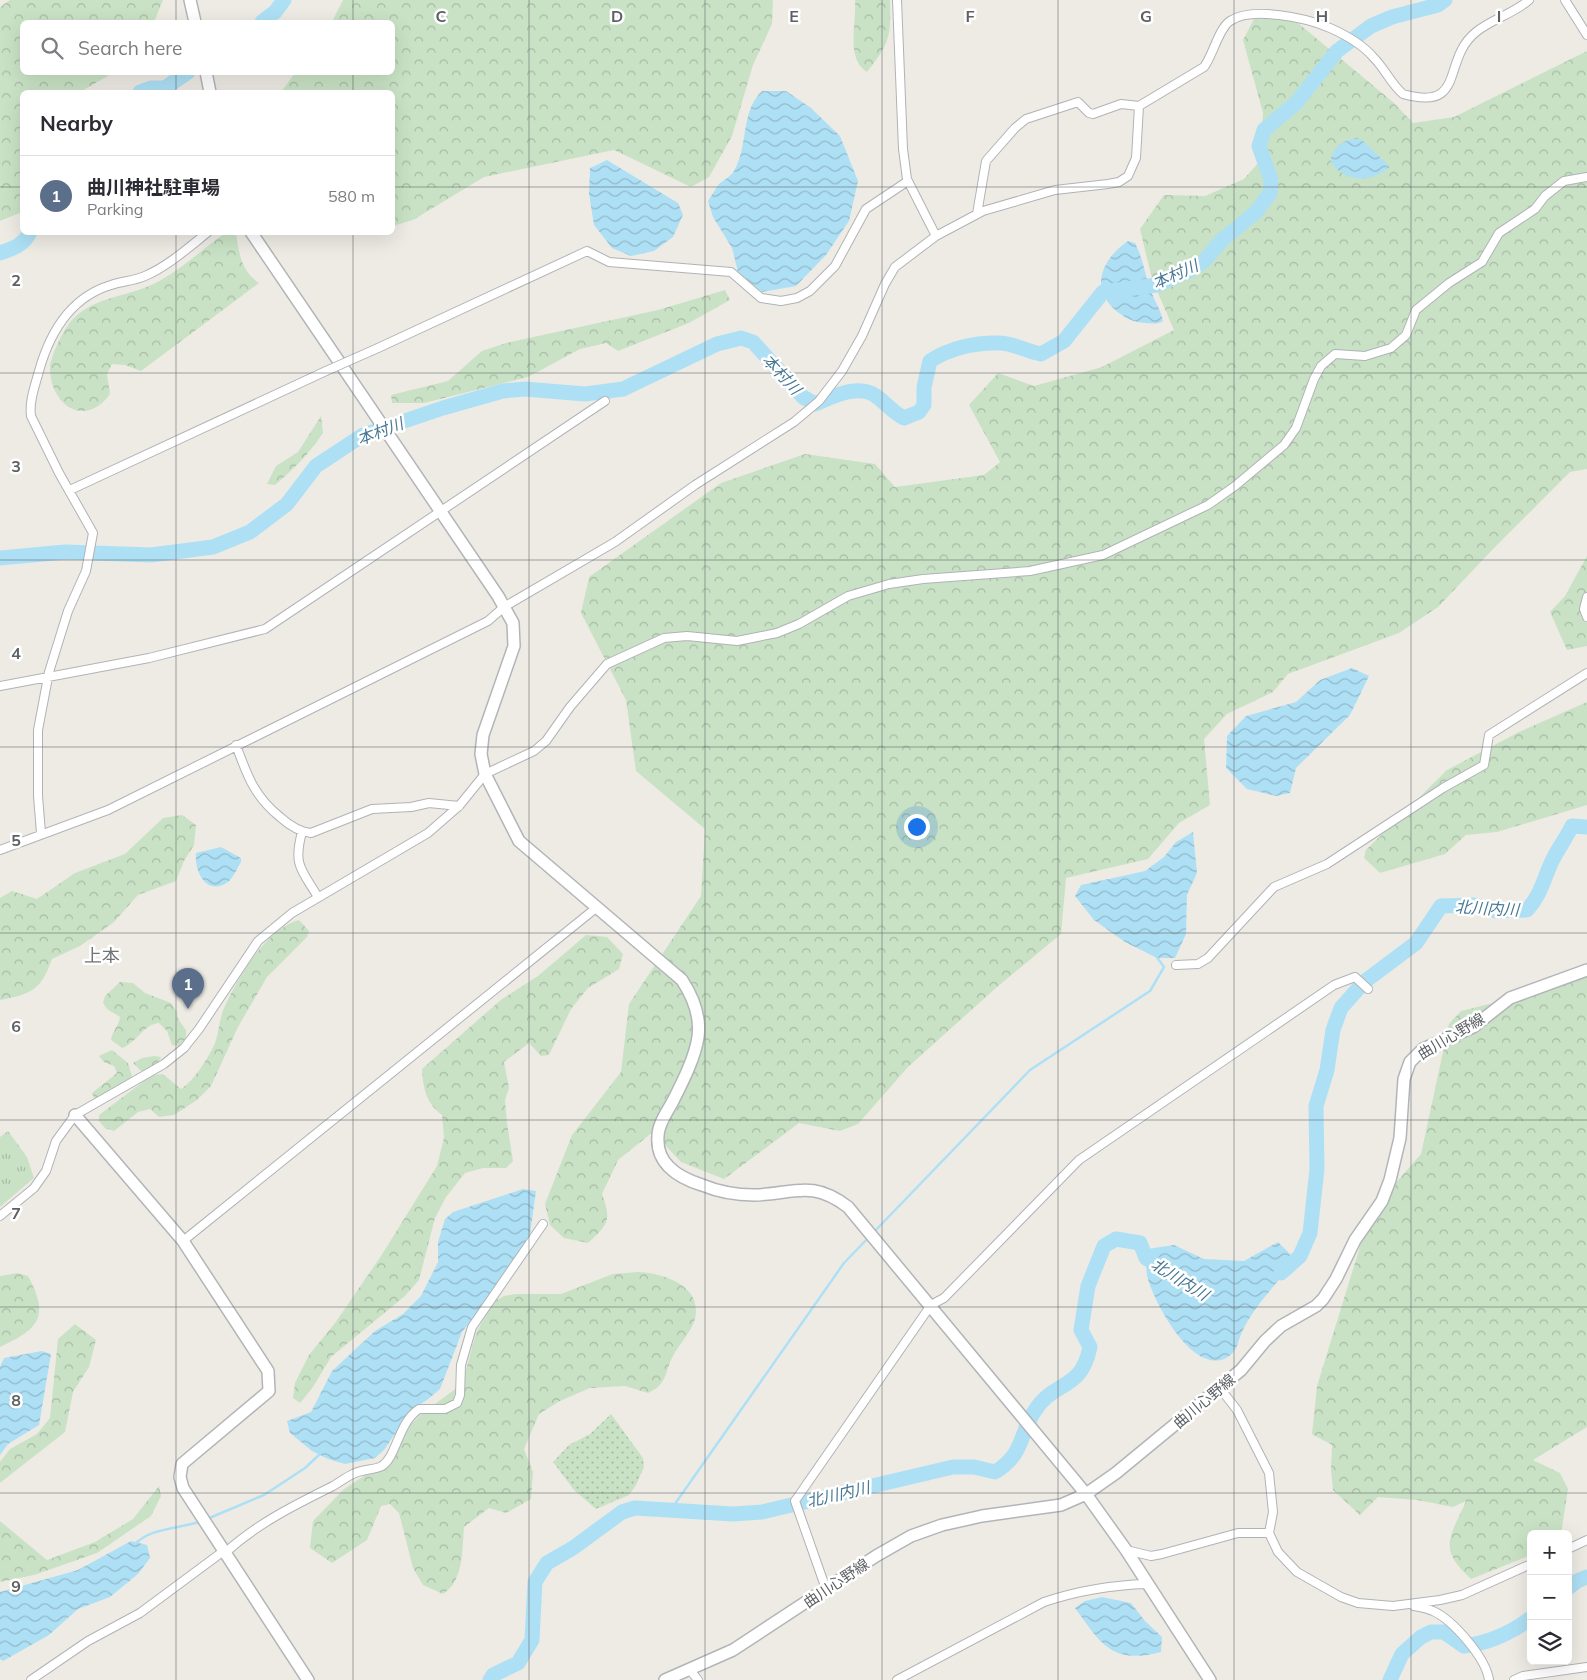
<!DOCTYPE html>
<html lang="en">
<head>
<meta charset="utf-8">
<style>
	body { margin:0; font-family:Mulish,"Noto Sans JP",sans-serif; background:#f7f7f7; color:#2b2b33 }
	.controls { position:absolute; right:15px; bottom:15px; display:grid; overflow:hidden; border-radius:8px; box-shadow:0 5px 20px #0002 }
	.controls button { width:45px; height:45px; display:grid; place-items:center; padding:0; border:0; border-bottom:1px solid #e1e1e2; background:#fff; color:#2b2b33; font:25px sans-serif }
	.you { position:absolute; left:916px; top:826px; width:18px; height:18px; margin:-12px; border:4px solid #fff; border-radius:50%; background:#1a73e8; box-shadow:0 0 0 8px #1a73e833 }
	.badge { display:grid; place-items:center; width:32px; height:32px; border-radius:50%; background:#2563eb; color:#fff; font-size:16px; font-weight:700 }
	.pin { position:absolute; translate:-50% -41px; filter:drop-shadow(0 1px 2px #0008) }
	.pin::after { content:''; position:absolute; top:26px; width:18px; height:15px; background:inherit; clip-path:polygon(0 0,100% 0,50% 100%) }
	.list { margin:0; padding:0; list-style:none }
	h2 { display:flex; justify-content:space-between; align-items:center; height:65px; margin:0; padding:0 20px; font-size:21px }
	h2 small { font-size:16px; font-weight:400; color:#7c7c81 }
	.list li { display:grid; grid-template-columns:32px 1fr auto; gap:15px; align-items:center; box-sizing:border-box; height:80px; padding:0 20px; border-top:1px solid #e1e1e2 }
	.list b { display:block; font-size:19px; white-space:nowrap }
	.list p { margin:0; font-size:16px; white-space:nowrap; color:#7c7c81 }
	.list em { font-size:16px; font-style:normal; color:#7c7c81 }
	.icon { flex:none; width:28px; height:28px; fill:none; stroke:currentColor; stroke-width:2; stroke-linecap:round; stroke-linejoin:round }
	.map { position:relative; flex:none; width:1587px; height:1680px; overflow:hidden }
	.search { position:absolute; background:#fff; box-shadow:0 5px 20px #0002; left:20px; top:20px; width:375px; height:55px; display:flex; align-items:center; gap:12px; box-sizing:border-box; padding:0 18px; border-radius:8px; color:#7c7c81; font-size:19px }
	.panel { position:absolute; background:#fff; box-shadow:0 5px 20px #0002; left:20px; top:90px; width:375px; height:145px; border-radius:8px }
	.map>svg:first-child { display:block }
</style>
</head>
<body>
<div class="map">
<svg width="1587" height="1680" viewBox="0 0 1587 1680">
	<defs>
		<pattern id="grass-dots" width="8" height="8" patternUnits="userSpaceOnUse" patternTransform="scale(1.25)"><rect width="8" height="8" fill="#c9e2c5"/><path d="M2 2h.1M6 6h.1" fill="none" stroke="#a6bba4" stroke-width="1.8" stroke-linecap="round"/></pattern>
		<pattern id="forest-crowns" width="20" height="18" patternUnits="userSpaceOnUse" patternTransform="scale(1.25)"><rect width="20" height="18" fill="#c9e2c5"/><path d="M2 6a3 3 0 1 1 6 0M12 15a3 3 0 1 1 6 0" fill="none" stroke="#a6bba4"/></pattern>
		<pattern id="park-tufts" width="24" height="20" patternUnits="userSpaceOnUse" patternTransform="scale(1.25)"><rect width="24" height="20" fill="#c9e2c5"/><path d="M3 7l-1-3M5 7V3M7 7l1-3M15 17l-1-3M17 17v-4M19 17l1-3" fill="none" stroke="#a6bba4"/></pattern>
		<pattern id="water-waves" width="16" height="10" patternUnits="userSpaceOnUse" patternTransform="scale(1.25)"><rect width="16" height="10" fill="#aee0f5"/><path d="M0 5q4-4 8 0t8 0" fill="none" stroke="#91b9ca"/></pattern>
	</defs>
	<rect width="100%" height="100%" fill="#eeebe5"/>
	<path fill="url(#grass-dots)" d="M611,1414L643,1458L644,1467L636,1485L629,1495L596,1509L574,1490L553,1462L569,1445L590,1434Z"/>
	<path fill="url(#forest-crowns)" d="M10,0H163L154,22H22V72L113,73L80,92H22V212L0,221V7Z
		M343,0H773L772,24L753,65L732,136L709,177L691,187L614,150L484,177L413,220L393,226L392,92H281L295,73L392,72V22H332Z
		M855,0H890C891,37 890,43 867,72C845,58 857,23 855,0Z
		M1271,18L1298,23L1394,103L1413,123L1454,117L1587,51V469L1570,472L1493,549L1438,607L1399,633L1288,674L1273,692L1227,714L1204,739L1210,805L1179,823L1148,859L1066,878L1061,934L997,987L908,1067L858,1124L840,1131L799,1123L724,1179L681,1162L653,1132L618,1160L602,1194C612,1221 608,1224 588,1243L564,1238L550,1225L545,1204L572,1135L621,1072L629,1004L701,896L705,829L636,771L626,700L581,613L589,577L721,483L805,454L875,464L895,487L984,475L1000,462L969,405L998,373L1034,386L1102,367L1174,330L1152,279L1140,229L1164,195L1205,196L1244,179L1259,162L1263,113L1243,40L1254,19Z
		M225,233H236C239,253 241,271 259,283L141,371L125,365L112,364L107,374L110,394C85,429 50,405 50,368C50,357 64,328 72,320C95,295 133,297 161,280C184,267 204,248 225,233Z
		M725,290L730,300L689,323L618,351L606,343L580,349L528,377L424,403H392L391,395L448,381L482,351L506,343L658,310Z
		M321,416L323,433C309,454 294,469 275,485L267,484L276,466L298,452Z
		M1587,556V646L1567,650L1550,612L1565,596Z
		M1587,702V805L1497,832L1466,835L1445,854L1380,873L1364,858L1366,850L1447,770L1519,732Z
		M182,815L196,825L194,845L184,861L176,881L138,895L114,922L80,946L52,959C41,990 32,994 0,1000V898L12,891L37,899L75,873L125,854L163,818Z
		M299,920L309,931L307,937L267,977L238,1027L211,1086L197,1100L174,1115L159,1117L150,1109L138,1112L114,1131L105,1128L99,1121V1115L152,1075L163,1074L181,1089C194,1081 209,1057 215,1043C219,1033 219,1018 225,1006C238,977 267,928 299,920Z
		M586,935L607,937L623,954L619,969L588,988L571,1009L549,1055L541,1056L529,1043L504,1062L509,1088L505,1100L507,1123L513,1161L506,1168H483L465,1173L446,1197L435,1218L419,1280L405,1296L331,1357L313,1387L300,1403L293,1398L295,1383L309,1355L335,1323L381,1256L437,1166L444,1138L442,1115C426,1103 423,1088 422,1069L502,999L538,976Z
		M1587,976V1427L1533,1460L1560,1473L1568,1489L1561,1534H1531V1555L1471,1579C1437,1548 1450,1538 1466,1501L1453,1507L1417,1500L1378,1497L1360,1515L1333,1490L1331,1470L1332,1445L1312,1434L1317,1386L1371,1211L1421,1154L1449,1024L1461,1011L1569,984Z
		M120,982L133,983L145,993L171,1003L177,1012L178,1019L186,1030V1039L179,1046L172,1045L167,1031L159,1023C142,1025 137,1043 122,1048L111,1040C112,1031 119,1026 120,1017L107,1009L103,1003L105,996Z
		M112,1050L128,1063L132,1076L130,1080L95,1101L92,1093L117,1073L114,1066L104,1062L99,1056Z
		M154,1056L161,1057L160,1060L148,1071H141L133,1063L142,1058Z
		M638,1272C664,1273 703,1286 695,1319C691,1333 679,1344 673,1356C664,1373 668,1384 648,1393L625,1386L590,1388L560,1401L539,1414L524,1449L533,1472L531,1499L506,1513L489,1508L464,1527C462,1550 464,1581 443,1594L423,1585L413,1568L399,1513L390,1504L381,1506L367,1540L332,1563L310,1548L313,1521L344,1489L384,1463L405,1431L420,1415L458,1387L466,1370L476,1333L493,1302L504,1296L516,1294H561L613,1274Z
		M17,1273L28,1276C50,1317 39,1329 0,1347V1276Z
		M75,1324L96,1340L89,1367L73,1392L65,1432L0,1483V1462L10,1449L37,1434L50,1418L58,1339Z
		M159,1486L161,1496L151,1516L97,1553L34,1575L0,1582V1521L47,1560L95,1542L133,1519Z"/>
	<path fill="url(#park-tufts)" d="M8,1131L27,1157L34,1178L0,1207V1137Z"/>
	<path fill="url(#water-waves)" d="M762,91H786L811,108L840,136L858,181L849,221L826,255L796,286L762,292L738,272L732,248L713,217L708,201C712,195 715,189 719,184C724,180 731,176 734,171C749,145 740,112 762,91Z
		M1350,139H1361L1390,167C1371,183 1345,183 1331,162C1331,150 1339,144 1350,139Z
		M607,160L678,203L683,215L673,237L654,251L631,256L612,248L594,225L589,194L590,168Z
		M1128,241L1135,243C1144,260 1145,278 1153,296C1157,305 1161,311 1163,321C1157,325 1151,323 1144,323C1125,322 1100,303 1101,281C1102,264 1115,250 1128,241Z
		M1352,668L1369,676L1350,715L1296,768L1290,793L1276,796L1247,789L1226,768L1227,736L1246,716L1296,702L1320,680Z
		M1193,832L1197,873L1187,895L1186,934L1175,958H1157L1125,942L1094,920L1075,896L1081,885L1145,871L1164,857L1176,842Z
		M221,847L241,858V862C237,868 234,877 228,882C206,897 194,871 196,853Z
		M523,1189L536,1191L530,1234L492,1294L462,1332L440,1389L427,1400L411,1410L384,1450L375,1458L345,1464L328,1459L312,1451L290,1433L287,1421L311,1412L332,1371L375,1331L403,1314L421,1296L438,1262V1242L445,1219L453,1212Z
		M1278,1242L1296,1260C1279,1281 1254,1306 1243,1330C1237,1341 1239,1351 1226,1358C1193,1375 1155,1304 1148,1279C1145,1270 1147,1259 1147,1249L1174,1245L1204,1259L1244,1261Z
		M42,1351L51,1354L39,1425L8,1444L0,1455V1367L4,1358Z
		M131,1541L147,1545L150,1558L138,1574L110,1597L78,1609L49,1635L3,1661L0,1659V1592L78,1570Z
		M1102,1597L1131,1603L1145,1621L1162,1637L1161,1652C1112,1665 1101,1644 1075,1608L1085,1601Z"/>
	<g fill="none" stroke-linecap="round" stroke-linejoin="round">
		<path stroke="#aee0f5" stroke-width="2.5" d="M873,1233L1030,1070L1150,991L1164,967L1156,956
			M670,1511L844,1263L869,1237
			M207,1519L264,1495L305,1468L320,1454
			M135,1544C152,1527 180,1529 202,1521"/>
		<path stroke="#aee0f5" stroke-width="15" d="M262,22L275,12L284,0
			M140,92L151,88H165L188,72
			M0,253C12,249 24,245 30,232
			M0,558L65,552L151,555L213,547L250,532L287,504L316,466L363,435L443,408L503,391L525,389L585,394L623,389L717,344L741,338L753,342L803,397L815,404C832,397 859,383 876,396C886,403 892,412 904,418L919,412L924,405V387L930,361C950,348 976,342 1000,343C1013,343 1028,352 1041,354L1064,341L1103,292L1157,285L1189,271L1204,261L1222,240L1256,212L1270,193L1271,180L1259,146L1264,130L1296,103L1337,51L1371,26L1392,17L1438,5L1445,0
			M1281,1273L1300,1256L1310,1233L1317,1169L1316,1106L1327,1070L1333,1030L1341,1008L1364,982L1416,943L1441,906L1474,905L1496,911L1527,910C1541,895 1544,878 1552,861C1558,849 1566,838 1572,826L1587,827
			M1568,1588L1577,1581L1587,1577
			M490,1680L493,1675L518,1663L532,1640L535,1582L547,1563L573,1548L622,1512L635,1508L733,1514L762,1512L953,1467H974L995,1472C1024,1454 1019,1436 1034,1412C1054,1379 1081,1392 1090,1347L1081,1330L1088,1286L1104,1246L1116,1239L1140,1243L1146,1258L1164,1269
			M1390,1680L1402,1654L1421,1637L1431,1632H1444L1464,1646C1489,1643 1511,1633 1531,1618"/>
		<g stroke="#b0b3b6" stroke-width="10">
			<path id="street" d="M897,0L903,149L907,179L936,236
				M1565,0L1587,35
				M977,214L986,161L1015,128L1026,119L1078,102L1089,113L1093,114L1121,104L1139,106
				M378,348L587,251L609,262L731,272L761,298L781,301L797,298L810,291L835,266L866,209L908,181
				M70,490L326,371
				M1587,597L1584,609L1587,617
				M0,686L149,658L265,629L605,401
				M236,745C247,775 254,796 280,817C289,825 299,832 311,833L372,809L411,807L429,803L459,806
				M302,832C293,865 301,869 318,897
				M41,833L38,796V730L49,672L68,611L86,571L93,533L59,473L31,416C29,401 35,386 39,371C50,332 71,297 111,285C122,281 134,281 145,276C168,266 188,248 208,232
				M0,850L108,810L488,621L504,607L615,542L695,485L794,422L819,401L842,371L862,336L885,284L895,267L936,236L983,211L1055,190L1108,184L1119,182L1128,176L1136,158L1139,106L1204,67C1213,55 1219,28 1230,21C1252,6 1307,18 1330,28C1346,35 1363,45 1374,58C1385,69 1391,84 1403,94C1467,112 1441,60 1476,32C1492,19 1513,14 1529,0
				M1176,965L1198,964L1208,958L1274,887L1327,864L1443,788L1484,765L1489,735L1587,673
				M0,1216L34,1188L46,1171L56,1141L75,1115L164,1064L184,1048L199,1029L258,941L292,913L428,833L459,806L485,774L534,751L546,741L570,707L607,664L664,638L687,636L737,641L777,633L799,624L848,596L889,584L923,579L1030,571L1103,555L1208,505L1235,486L1284,445L1296,428L1314,379L1321,366L1335,354L1365,356L1391,348L1406,335L1416,310L1449,283L1482,262L1499,233L1535,209L1545,196L1564,181L1587,177
				M183,1241L596,908
				M1219,1387L1237,1410L1269,1473L1273,1512L1269,1533L1278,1552L1297,1572L1341,1597L1358,1603L1393,1606L1440,1600L1462,1595L1531,1564
				M1568,1549L1587,1540
				M1126,1550L1151,1556L1162,1554L1238,1533H1269
				M226,1552C258,1523 295,1505 333,1486C340,1482 346,1477 353,1474C362,1469 375,1470 382,1466C397,1456 398,1423 419,1409H445L457,1403L460,1395L461,1365L472,1327L543,1224
				M826,1589L795,1501L931,1305L944,1298L1079,1160L1334,985L1355,977L1368,989
				M1414,1606C1420,1607 1427,1608 1433,1611C1453,1620 1486,1658 1489,1680
				M690,1670L698,1680
				M31,1680L88,1641L140,1613L225,1550
				M897,1680L1044,1602C1077,1591 1112,1585 1147,1584
				M1514,1680L1523,1676L1587,1667"/>
		</g>
		<g stroke="#b2b5b8" stroke-width="14">
			<path id="secondary" d="M190,0L195,22
				M206,72L210,92
				M251,232L498,596L513,623L514,646L483,735L481,754L485,774L519,841L682,980C693,997 701,1016 698,1037C695,1058 682,1083 673,1101C667,1112 658,1124 658,1136C657,1148 660,1158 669,1167C678,1176 689,1181 702,1185C719,1192 735,1195 754,1195C794,1194 811,1179 848,1207L1086,1494L1126,1550L1210,1680
				M75,1115L183,1241L268,1371L269,1391L182,1464L180,1477L183,1488L308,1680
				M665,1680L733,1650L876,1556L911,1536L942,1525L982,1516L1061,1505L1086,1494L1116,1473L1241,1370L1265,1341L1281,1326L1316,1306L1323,1299L1336,1279L1355,1240L1382,1201L1390,1180L1400,1138L1404,1079L1410,1062L1423,1049L1473,1027L1510,998L1587,970"/>
		</g>
		<use href="#street" stroke="#fff" stroke-width="8"/>
		<use href="#secondary" stroke="#fff" stroke-width="11"/>
		<g stroke="#b0b3b6" stroke-width="10" stroke-linecap="butt">
			<path id="street-bridge" d="M326,371L378,348"/>
		</g>
		<use href="#street-bridge" stroke="#fff" stroke-width="8"/>
	</g>
	<path fill="none" stroke="#5d6164" stroke-width="1" stroke-opacity="0.55" d="M176,0V22M353,0V22M529,0V1680M705,0V1680M882,0V1680M1058,0V1680M1234,0V1680M1411,0V1680M176,72V92M353,72V92M0,187H22M392,187H1587M176,232V1680M353,232V1680M0,373H1587M0,560H1587M0,747H1587M0,933H1587M0,1120H1587M0,1307H1587M0,1493H1587"/>
	<g text-anchor="middle" dominant-baseline="central" stroke-width="5" stroke-linejoin="round" paint-order="stroke">
		<g font-size="15" fill="#5d6164" stroke="#fff">
			<text transform="translate(1451 1036) rotate(-31)">曲川心野線</text>
			<text transform="translate(1204 1401) rotate(-40)">曲川心野線</text>
			<text transform="translate(836 1583) rotate(-34)">曲川心野線</text>
		</g>
		<g font-size="16" font-style="italic" fill="#477794" stroke="#fff">
			<text transform="translate(1175 274) rotate(-24)">本村川</text>
			<text transform="translate(782 374) rotate(47)">本村川</text>
			<text transform="translate(380 431) rotate(-21)">本村川</text>
			<text transform="translate(1487 908) rotate(3)">北川内川</text>
			<text transform="translate(1180 1279) rotate(32)">北川内川</text>
			<text transform="translate(838 1494) rotate(-13)">北川内川</text>
		</g>
		<g font-size="18" fill="#6e7376" stroke="#fff">
			<text x="102" y="955">上本</text>
		</g>
	</g>
	<g font-size="16" text-anchor="middle" font-weight="bold" fill="#5d6164" stroke="#fff" stroke-width="5" stroke-linejoin="round" paint-order="stroke">
		<text x="441" y="22">C</text>
		<text x="617" y="22">D</text>
		<text x="794" y="22">E</text>
		<text x="970" y="22">F</text>
		<text x="1146" y="22">G</text>
		<text x="1322" y="22">H</text>
		<text x="1499" y="22">I</text>
		<text x="16" y="286">2</text>
		<text x="16" y="472">3</text>
		<text x="16" y="659">4</text>
		<text x="16" y="846">5</text>
		<text x="16" y="1032">6</text>
		<text x="16" y="1219">7</text>
		<text x="16" y="1406">8</text>
		<text x="16" y="1592">9</text>
	</g>
</svg>
<div class="controls">
<button>+</button>
<button>−</button>
<button><svg class="icon" aria-label="layers" viewBox="0 0 24 24"><path d="M12 4l9 5-9 5-9-5zM3 14l9 5 9-5"/></svg></button>
</div>
<div class="you"></div>
<div class="pin badge" style="left:188px;top:1009px;background:#5c6f8a">1</div>
<div class="search"><svg class="icon" aria-label="search" viewBox="0 0 24 24"><circle cx="10" cy="10" r="6"/><path d="M15 15l6 6"/></svg>Search here</div>
<section class="panel">
<h2>Nearby<small></small></h2>
<ul class="list">
<li><span class="badge" style="background:#5c6f8a">1</span><div><b>曲川神社駐車場</b><p>Parking</p></div><em>580 m</em></li>
</ul>
</section>
</div>
</body>
</html>
